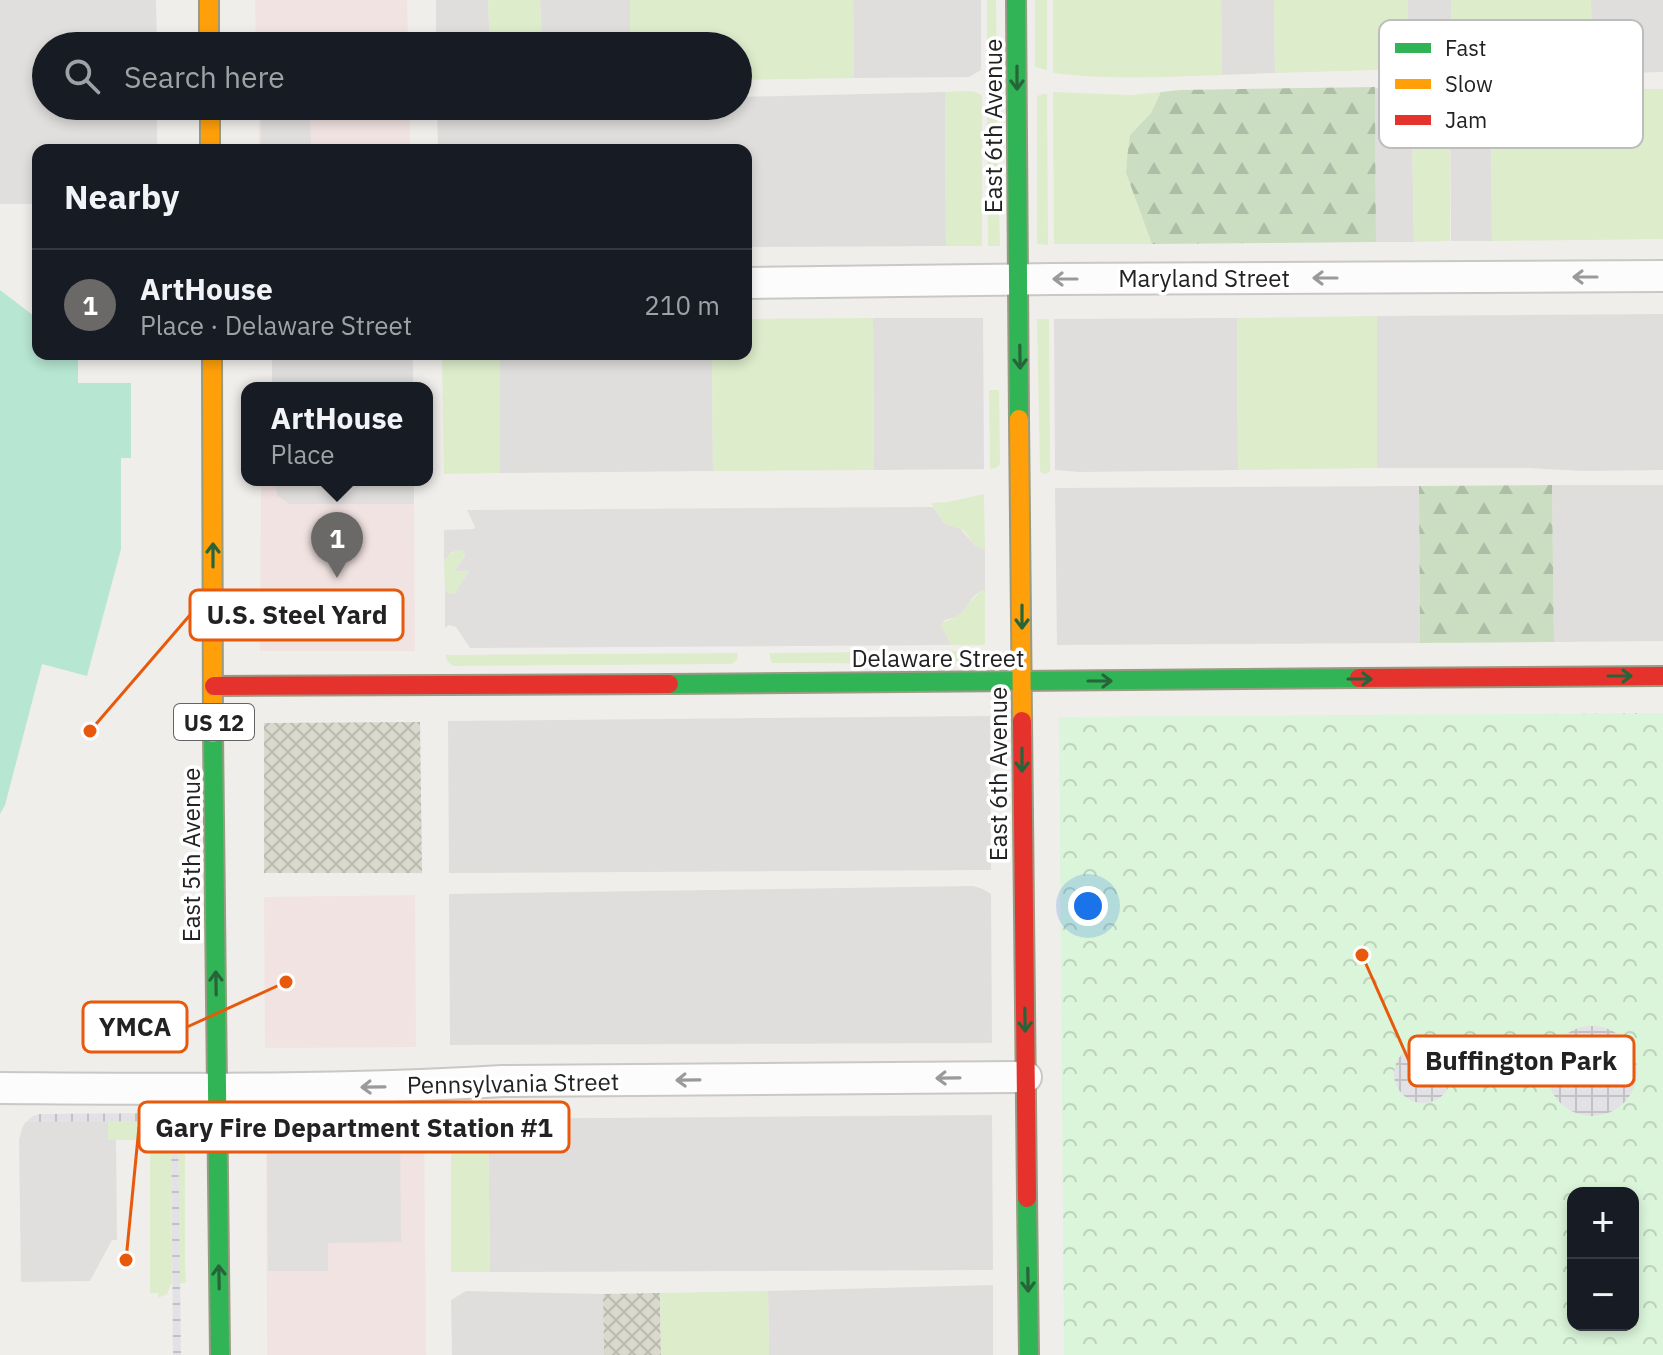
<!DOCTYPE html>
<html lang="en">
<head>
<meta charset="utf-8">
<style>
	body { margin:0; font-family:"IBM Plex Sans",sans-serif; background:#20242c; color:#f1f3f6 }
	.controls { position:absolute; right:24px; bottom:24px; display:grid; overflow:hidden; border-radius:16px; box-shadow:0 4px 12px #0003 }
	.controls button { width:72px; height:72px; display:grid; place-items:center; padding:0; border:0; border-bottom:2px solid #363941; background:#171b24; color:#f1f3f6; font:40px sans-serif }
	.you { position:absolute; left:1088px; top:906px; width:28px; height:28px; margin:-20px; border:6px solid #fff; border-radius:50%; background:#1a73e8; box-shadow:0 0 0 12px #1a73e833 }
	.badge { display:grid; place-items:center; width:52px; height:52px; border-radius:50%; background:#6a6968; color:#fff; font-size:26px; font-weight:700 }
	.pin { position:absolute; translate:-50% -66px; filter:drop-shadow(0 2px 4px #0008) }
	.pin::after { content:''; position:absolute; top:42px; width:28px; height:24px; background:inherit; clip-path:polygon(0 0,100% 0,50% 100%) }
	.popup { position:absolute; left:241px; top:382px; width:192px; height:104px; box-sizing:border-box; display:grid; place-content:center; border-radius:16px; background:#171b24; filter:drop-shadow(0 2px 6px #0005); font-size:26px; white-space:nowrap; color:#9ea1a6 }
	.popup b { font-size:30px; color:#f1f3f6 }
	.popup::after { content:''; position:absolute; left:50%; top:100%; margin-left:-16px; border:16px solid transparent; border-top-color:#171b24 }
	.list { margin:0; padding:0; list-style:none }
	h2 { display:flex; justify-content:space-between; align-items:center; height:104px; margin:0; padding:0 32px; font-size:34px }
	h2 small { font-size:26px; font-weight:400; color:#9ea1a6 }
	.list li { display:grid; grid-template-columns:52px 1fr auto; gap:24px; align-items:center; box-sizing:border-box; height:112px; padding:0 32px; border-top:2px solid #363941 }
	.list b { display:block; font-size:30px; white-space:nowrap }
	.list p { margin:0; font-size:26px; white-space:nowrap; color:#9ea1a6 }
	.list em { font-size:26px; font-style:normal; color:#9ea1a6 }
	.icon { flex:none; width:44px; height:44px; fill:none; stroke:currentColor; stroke-width:2; stroke-linecap:round; stroke-linejoin:round }
	.map { position:relative; flex:none; width:1663px; height:1355px; overflow:hidden }
	.search { position:absolute; background:#171b24; box-shadow:0 4px 12px #0003; left:32px; top:32px; width:720px; height:88px; display:flex; align-items:center; gap:20px; box-sizing:border-box; padding:0 28px; border-radius:44px; color:#9ea1a6; font-size:30px }
	.panel { position:absolute; background:#171b24; box-shadow:0 4px 12px #0003; left:32px; top:144px; width:720px; height:216px; border-radius:16px }
	.map>svg:first-child { display:block }
</style>
</head>
<body>
<div class="map">
<svg width="1663" height="1355" viewBox="0 0 1663 1355">
	<defs>
		<pattern id="construction-cross-hatch" width="8" height="8" patternUnits="userSpaceOnUse" patternTransform="scale(2)"><rect width="8" height="8" fill="#d9d9cd"/><path d="M0 0l8 8M0 8l8-8" fill="none" stroke="#babab0"/></pattern>
		<pattern id="forest-firs" width="22" height="20" patternUnits="userSpaceOnUse" patternTransform="scale(2)"><rect width="22" height="20" fill="#cbdec1"/><path d="M5 1l3.5 6h-7zM16 11l3.5 6h-7z" fill="#aebea6"/></pattern>
		<pattern id="park-crowns" width="20" height="18" patternUnits="userSpaceOnUse" patternTransform="scale(2)"><rect width="20" height="18" fill="#daf5da"/><path d="M2 6a3 3 0 1 1 6 0M12 15a3 3 0 1 1 6 0" fill="none" stroke="#bbd2bb"/></pattern>
		<pattern id="plaza-grid" width="8" height="8" patternUnits="userSpaceOnUse" patternTransform="scale(2)"><rect width="8" height="8" fill="#e2e1e5"/><path d="M0 4h8M4 0v8" fill="none" stroke="#c2c1c4"/></pattern>
	</defs>
	<rect width="100%" height="100%" fill="#f0eeeb"/>
	<path fill="#dfdedc" d="M436,0H488L490,46H436Z
		M540,0H630V46H542Z
		M853,0H981V70L969,77L854,78Z
		M1221,0H1274L1275,73L1222,75Z
		M1408,0H1451L1452,68L1408,69Z
		M1591,0H1663V72L1592,74Z
		M1411,87L1414,242H1376L1375,88Z
		M1450,87H1491L1492,241H1451Z
		M945,92L946,246L746,247V150H438L437,106H738V97Z
		M1663,314V470L1584,471L1528,468H1377V316Z
		M873,318H983L984,469L874,470Z
		M1237,318L1238,470L1080,472L1055,470L1054,319Z
		M500,354H712L713,471L500,473Z
		M1552,485H1663V641L1554,642Z
		M1419,486L1420,643L1057,645L1055,488Z
		M990,716L991,870L449,873L448,721Z
		M973,886L983,889L991,894L992,1043L450,1045L449,894Z
		M992,1115L993,1270L490,1272L488,1119Z
		M993,1285V1355H769L768,1291Z
		M466,1291L603,1294L604,1355H452L451,1300Z"/>
	<path fill="#f1e3e1" d="M255,0H407L408,46H256Z
		M259,106H410V150H259Z
		M261,480H414L415,651H260Z
		M415,895L416,1047L265,1048L264,897Z
		M424,1119L426,1355H267L266,1121Z"/>
	<path fill="url(#construction-cross-hatch)" d="M420,722L422,873H264V723Z
		M660,1293L661,1355H604L603,1294Z"/>
	<path fill="#ddeccb" d="M488,0H540L542,46H490Z
		M630,0H853L854,78L738,80V46H630Z
		M987,0H996L997,70H987Z
		M1035,0H1047V70L1035,67Z
		M1053,0H1221L1222,75C1166,77 1109,80 1053,73Z
		M1274,0H1408V69L1275,73Z
		M1451,0H1591L1592,74L1564,75L1536,71L1452,68Z
		M1411,87H1450V241L1414,242Z
		M1491,87L1609,89H1663V239L1492,241Z
		M966,91L975,92L982,95V246H946L945,92Z
		M1053,92L1131,95L1161,92L1151,113L1130,135L1127,158L1126,173L1152,244H1054Z
		M991,94L996,97L1000,246H988L987,96Z
		M1043,94H1047L1048,245L1037,244V96Z
		M1377,316V468L1238,470L1237,318Z
		M873,318L874,470L713,471L712,354H746V319Z
		M1037,319H1049L1050,472L1044,474L1040,471Z
		M442,354H500V473L444,474Z
		M989,390H999L1000,464L996,468L990,469Z
		M984,494L985,550L976,546L964,531L945,524L931,503L948,502Z
		M459,550H463L465,553L457,571L469,570L457,592L449,594L445,588L444,560L448,555Z
		M982,590H985V645H951L941,628L942,623L955,617Z
		M986,651V664L772,663L769,653Z
		M738,653L737,660L731,664L453,666L447,661L446,655Z
		M178,1115L183,1121L185,1127V1265L186,1283H180Z
		M451,1119H488L490,1272H451Z
		M171,1120L172,1283L167,1294L158,1298V1293H150V1140H108V1121Z
		M768,1291L769,1355H661L660,1293Z"/>
	<path fill="url(#forest-firs)" d="M1375,87L1376,242L1152,244L1126,173L1127,158L1130,135L1151,113L1161,92L1180,90Z
		M1552,485L1554,642L1420,643L1419,486Z"/>
	<path fill="url(#park-crowns)" fill-rule="evenodd" d="M1663,713V1355H1064L1059,717ZM1573,1193H1633V1325H1573Z"/>
	<path fill="#b7e6d2" d="M0,290L38,319V354H78V383H131V458H121V549L87,676L42,664L5,805L0,814Z"/>
	<path fill="#e0dfde" d="M0,0H156L157,46H46V106H157V150H38V204H0Z
		M261,106H310L311,150H261Z
		M272,354H413V388H272Z
		M273,480H414V504H289L278,496Z
		M933,507L945,524L960,529L976,546L985,550V590H982L974,596L962,612L955,617L945,620L941,625L951,645L470,648L456,627L449,625L445,628V588L449,594L455,593L469,571H455L465,555L463,550L452,552L444,560V530L474,529L475,527L467,510Z
		M108,1121V1140H116L117,1240H112L90,1281L21,1282L19,1139L23,1126L26,1122Z
		M400,1121L401,1242L328,1243V1271H268L267,1122Z"/>
	<path fill="url(#plaza-grid)" d="M1547 1071a45 45 0 1 1 90 0a45 45 0 1 1-90 0Z
		M1394 1074a29 29 0 1 1 58 0a29 29 0 1 1-58 0Z
		M170,1113L178,1115L181,1355H173L171,1121L26,1122L33,1116L40,1114Z"/>
	<g fill="none" stroke-linecap="round" stroke-linejoin="round">
		<g stroke="#c9c8c7" stroke-width="34">
			<path id="street" d="M746,283L1053,279L1663,276
				M0,1088C168,1089 335,1091 502,1081L1026,1077"/>
		</g>
		<g stroke="#999a82" stroke-width="22">
			<path id="fast" d="M1016,0L1019,419
				M669,684L1359,678
				M213,733L220,1355
				M1027,1198L1029,1355"/>
		</g>
		<g stroke="#999a82" stroke-width="22">
			<path id="slow" d="M209,0V46
				M210,106V150
				M212,354L213,733
				M1019,419L1022,721"/>
		</g>
		<g stroke="#999a82" stroke-width="22">
			<path id="jam" d="M1359,678L1663,676
				M214,686L669,684
				M1022,721L1027,1198"/>
		</g>
		<use href="#street" stroke="#fdfcfc" stroke-width="30"/>
		<use href="#fast" stroke="#30b455" stroke-width="18"/>
		<use href="#slow" stroke="#ff9f0a" stroke-width="18"/>
		<use href="#jam" stroke="#e5322d" stroke-width="18"/>
	</g>
	<defs><path id="oneway-shaft" d="M-6 0H5M1.5-3L5.5 0L1.5 3" fill="none" stroke-width="1.6" stroke-linecap="round" stroke-linejoin="round" transform="scale(2)"/></defs>
	<g stroke="#286439">
		<use href="#oneway-shaft" transform="translate(1017 78) rotate(90)"/>
		<use href="#oneway-shaft" transform="translate(1020 357) rotate(89)"/>
		<use href="#oneway-shaft" transform="translate(213 555) rotate(-90)"/>
		<use href="#oneway-shaft" transform="translate(1022 617) rotate(90)"/>
		<use href="#oneway-shaft" transform="translate(1620 676)"/>
		<use href="#oneway-shaft" transform="translate(1360 679)"/>
		<use href="#oneway-shaft" transform="translate(1100 681)"/>
		<use href="#oneway-shaft" transform="translate(1022 760) rotate(90)"/>
		<use href="#oneway-shaft" transform="translate(216 983) rotate(-91)"/>
		<use href="#oneway-shaft" transform="translate(1025 1020) rotate(89)"/>
		<use href="#oneway-shaft" transform="translate(219 1277) rotate(-91)"/>
		<use href="#oneway-shaft" transform="translate(1028 1280) rotate(89)"/>
	</g>
	<g stroke="#9a9a9a">
		<use href="#oneway-shaft" transform="translate(1585 277) rotate(180)"/>
		<use href="#oneway-shaft" transform="translate(1325 278) rotate(180)"/>
		<use href="#oneway-shaft" transform="translate(1065 279) rotate(180)"/>
		<use href="#oneway-shaft" transform="translate(948 1078) rotate(179)"/>
		<use href="#oneway-shaft" transform="translate(688 1080) rotate(179)"/>
		<use href="#oneway-shaft" transform="translate(373 1087) rotate(179)"/>
	</g>
	<g text-anchor="middle" dominant-baseline="central" stroke-width="7" stroke-linejoin="round" paint-order="stroke">
		<rect fill="#fff" stroke="#646464" stroke-width="2" x="174" y="704" width="80" height="36" rx="6"/>
		<g font-size="22" font-weight="bold" fill="#222">
			<text x="214" y="722">US 12</text>
		</g>
		<g font-size="24" fill="#222" stroke="#fff">
			<text transform="translate(993 126) rotate(-90)">East 6th Avenue</text>
			<text x="1204" y="278">Maryland Street</text>
			<text x="938" y="658">Delaware Street</text>
			<text transform="translate(998 774) rotate(-90)">East 6th Avenue</text>
			<text transform="translate(191 855) rotate(-90)">East 5th Avenue</text>
			<text transform="translate(513 1083) rotate(-1)">Pennsylvania Street</text>
		</g>
	</g>
	<rect x="1379" y="20" width="264" height="128" rx="12" fill="#fff" stroke="#bdbdbd" stroke-width="2"/>
	<rect x="1395" y="43" width="36" height="10" fill="#30b455"/>
	<rect x="1395" y="79" width="36" height="10" fill="#ff9f0a"/>
	<rect x="1395" y="115" width="36" height="10" fill="#e5322d"/>
	<g font-size="22" fill="#222">
		<text x="1445" y="56">Fast</text>
		<text x="1445" y="92">Slow</text>
		<text x="1445" y="128">Jam</text>
	</g>
	<path fill="none" stroke="#e8590c" stroke-width="3" d="M90 731L190 615M286 982L187 1027M1362 955L1409 1061M126 1260L139 1127"/>
	<g fill="#e8590c" stroke="#fff" stroke-width="3">
		<circle cx="90" cy="731" r="8"/>
		<circle cx="286" cy="982" r="8"/>
		<circle cx="1362" cy="955" r="8"/>
		<circle cx="126" cy="1260" r="8"/>
	</g>
	<g fill="#fff" stroke="#e8590c" stroke-width="3">
		<rect x="190" y="590" width="213" height="50" rx="8"/>
		<rect x="83" y="1002" width="104" height="50" rx="8"/>
		<rect x="1409" y="1036" width="225" height="50" rx="8"/>
		<rect x="139" y="1102" width="430" height="50" rx="8"/>
	</g>
	<g font-size="26" text-anchor="middle" font-weight="bold" fill="#222">
		<text x="297" y="624">U.S. Steel Yard</text>
		<text x="135" y="1036">YMCA</text>
		<text x="1521" y="1070">Buffington Park</text>
		<text x="354" y="1137">Gary Fire Department Station #1</text>
	</g>
</svg>
<div class="controls">
<button>+</button>
<button>−</button>
</div>
<div class="you"></div>
<div class="pin badge" style="left:337px;top:578px">1</div>
<div class="popup"><b>ArtHouse</b>Place</div>
<div class="search"><svg class="icon" aria-label="search" viewBox="0 0 24 24"><circle cx="10" cy="10" r="6"/><path d="M15 15l6 6"/></svg>Search here</div>
<section class="panel">
<h2>Nearby<small></small></h2>
<ul class="list">
<li><span class="badge">1</span><div><b>ArtHouse</b><p>Place · Delaware Street</p></div><em>210 m</em></li>
</ul>
</section>
</div>
</body>
</html>
